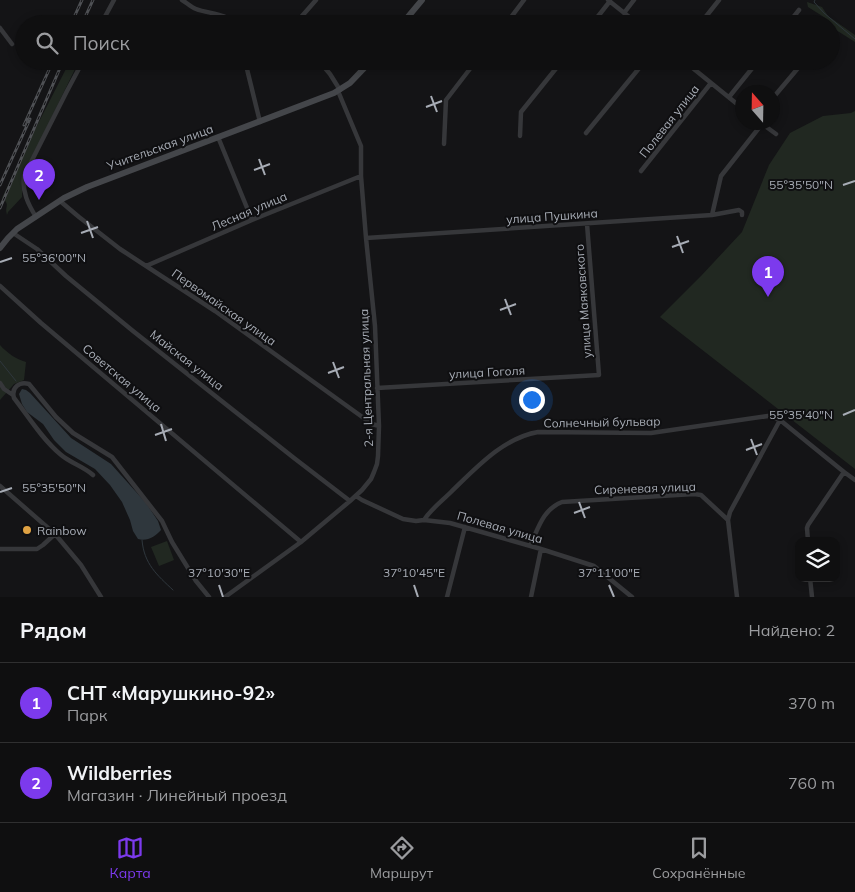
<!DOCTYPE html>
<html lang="ru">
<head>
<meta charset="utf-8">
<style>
	body { margin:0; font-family:Mulish,sans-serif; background:#1d1d1e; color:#f1f3f6 }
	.controls { position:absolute; right:15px; bottom:15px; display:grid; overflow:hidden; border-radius:10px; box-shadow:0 2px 8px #0003 }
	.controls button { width:45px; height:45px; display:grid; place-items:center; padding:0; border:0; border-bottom:1px solid #2f2f30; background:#0f0f10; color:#f1f3f6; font:25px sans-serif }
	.compass { position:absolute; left:735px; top:85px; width:45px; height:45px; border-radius:50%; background:#0f0f10; box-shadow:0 2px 8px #0003; rotate:340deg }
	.you { position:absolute; left:531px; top:399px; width:18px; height:18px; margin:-12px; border:4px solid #fff; border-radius:50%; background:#1a73e8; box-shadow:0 0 0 8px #1a73e833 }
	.badge { display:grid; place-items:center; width:32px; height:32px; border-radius:50%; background:#7c3aed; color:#fff; font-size:16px; font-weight:700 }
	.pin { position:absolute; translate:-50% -41px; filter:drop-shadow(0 1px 2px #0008) }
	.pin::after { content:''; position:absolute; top:26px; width:18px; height:15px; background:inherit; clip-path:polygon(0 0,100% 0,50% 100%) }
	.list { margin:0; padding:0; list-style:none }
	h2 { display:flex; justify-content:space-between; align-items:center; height:65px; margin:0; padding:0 20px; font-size:21px }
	h2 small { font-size:16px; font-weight:400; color:#9b9c9f }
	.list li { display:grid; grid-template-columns:32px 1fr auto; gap:15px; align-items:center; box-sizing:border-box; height:80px; padding:0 20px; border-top:1px solid #2f2f30 }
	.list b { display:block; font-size:19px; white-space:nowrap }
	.list p { margin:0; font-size:16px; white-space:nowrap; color:#9b9c9f }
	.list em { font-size:16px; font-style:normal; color:#9b9c9f }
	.icon { flex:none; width:28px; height:28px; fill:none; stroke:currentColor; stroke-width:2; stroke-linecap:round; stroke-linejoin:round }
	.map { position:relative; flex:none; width:855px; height:597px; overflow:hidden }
	.search { position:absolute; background:#0f0f10; box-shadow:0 2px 8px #0003; left:15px; right:15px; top:15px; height:55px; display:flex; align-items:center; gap:12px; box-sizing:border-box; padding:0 18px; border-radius:28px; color:#9b9c9f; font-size:19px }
	.sheet { height:225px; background:#0f0f10 }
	nav { display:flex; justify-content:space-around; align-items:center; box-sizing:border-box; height:70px; border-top:1px solid #2f2f30; background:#0f0f10; font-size:14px; color:#9b9c9f }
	nav a { display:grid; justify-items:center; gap:2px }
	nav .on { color:#7c3aed }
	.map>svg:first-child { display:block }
</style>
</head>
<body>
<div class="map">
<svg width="855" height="597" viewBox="0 0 855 597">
	<rect width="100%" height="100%" fill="#141416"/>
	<path fill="#212821" d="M807,2L822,7L828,16L855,35V42L836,30L827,19L808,7Z
		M70,61H81L75,69L42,137L24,172L22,179V197L8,212L7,215C4,206 11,205 2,198L23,153Z
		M855,111V469L660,317L701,276L742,232L769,165L790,133L823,116L851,113Z
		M0,345C7,353 16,359 26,362L24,380L14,384L0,400Z
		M167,541L174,560L159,566L151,547Z"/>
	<path fill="#2f373d" d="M22,389L26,390L30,393L71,438L111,464L146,503L158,521L161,530C156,536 147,542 138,539L133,531L130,520L122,502L110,485L95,469L66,452L54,440L43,424L27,412L22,404L19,394Z"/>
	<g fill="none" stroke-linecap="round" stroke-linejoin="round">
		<path stroke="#2f373d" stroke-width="1" d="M815,0L814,2L824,13L855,39
			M0,361L16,381
			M142,540C144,564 157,575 173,590"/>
		<path stroke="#36373a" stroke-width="4.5" d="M182,0C187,3 191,7 196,9C209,14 226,13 235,24
			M608,0L638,24
			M624,13L634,0
			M101,24L114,0
			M295,24L316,0
			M506,24L524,0
			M592,24L610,1
			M700,24L719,0
			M788,24L799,10
			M0,28L12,44
			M245,61L260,122
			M319,61L330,74L340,90
			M684,61L742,108
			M729,97L758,61
			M772,99L804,61
			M761,123L776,134
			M586,133L645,61
			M520,136L521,112L562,61
			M218,137L252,220
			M444,144L446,100L476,61
			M641,171L711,83
			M60,201L79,217L120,249L215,311L372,424L379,426
			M712,215L721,176L762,124
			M36,217C28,204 22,192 24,176L67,91L83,61
			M13,233L37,249L66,276L133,331L294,458L350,501
			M366,238L712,215L739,210L742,212V215
			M146,266L252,220L361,176
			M0,286L41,323L301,542
			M0,383L4,389L13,395
			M377,388L599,375L587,224
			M93,475C83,466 70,463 60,454C42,439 28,416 14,398C11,388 19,381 29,384L56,417L73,433L112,457L162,521L172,542L196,581L209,597
			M0,486L55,534L81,565L101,597
			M356,496L362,500L403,519L416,521L424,520L450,523L541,549L594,566L632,597
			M424,520C431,509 442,501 451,492C476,468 503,438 538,432L651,433L768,416L780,420L844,472
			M808,541L807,528L808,525L844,472L855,480
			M530,546C538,529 543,509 562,502L694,494L701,495L728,520
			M0,549H37L43,545L55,534
			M810,578L812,597
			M225,597L301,542L350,501L362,490L371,479L374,472L377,464L378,456L379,426L375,326L366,238L361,176V146L338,91
			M447,597L465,527
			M531,597L541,549
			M737,597L728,520L730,512L780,420"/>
		<path stroke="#44464a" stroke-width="6" d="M402,24L422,0
			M0,248L8,238L17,229L64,198L87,187L334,93L350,83L371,61"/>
		<g stroke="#4f5155" stroke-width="3">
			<path id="rail" d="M71,24L82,0
				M82,24L93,0
				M24,125L53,61
				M0,185L30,119
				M0,208L63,61"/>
		</g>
		<use href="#rail" stroke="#0f0f11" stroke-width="1" stroke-dasharray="4" stroke-linecap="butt"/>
	</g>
	<path fill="none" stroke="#a7acb5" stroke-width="2" d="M431,96L437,112M426,107L442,101M259,159L265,175M254,170L270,164M843,185L855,181M87,221L93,238M81,233L98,227M677,236L683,253M672,247L689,241M0,262L12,258M505,299L511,315M500,310L516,304M333,362L339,378M328,373L344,367M843,415L855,410M161,424L166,441M155,435L172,429M751,439L757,455M746,450L762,444M0,492L12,488M579,502L585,518M574,513L590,507M219,585L223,597M414,585L418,597M609,585L614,597"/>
	<circle fill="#dfa243" stroke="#0f0f11" stroke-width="2" cx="27" cy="530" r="5"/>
	<g text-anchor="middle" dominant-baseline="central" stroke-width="4" stroke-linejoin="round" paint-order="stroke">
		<g font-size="12" fill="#a7acb5" stroke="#0f0f11">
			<text transform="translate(669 121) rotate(-52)">Полевая улица</text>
			<text transform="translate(160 147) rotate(-20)">Учительская улица</text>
			<text transform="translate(249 211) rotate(-23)">Лесная улица</text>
			<text transform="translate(552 216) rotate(-4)">улица Пушкина</text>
			<text transform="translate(583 301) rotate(-94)">улица Маяковского</text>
			<text transform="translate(224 307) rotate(35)">Первомайская улица</text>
			<text transform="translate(187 360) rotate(38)">Майская улица</text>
			<text transform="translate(487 372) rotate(-3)">улица Гоголя</text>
			<text transform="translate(122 378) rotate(40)">Советская улица</text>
			<text transform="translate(366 378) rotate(-92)">2-я Центральная улица</text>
			<text transform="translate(602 422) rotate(-1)">Солнечный бульвар</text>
			<text transform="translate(645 488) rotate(-2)">Сиреневая улица</text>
			<text transform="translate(500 527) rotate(16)">Полевая улица</text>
		</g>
		<g font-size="12" fill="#a7acb5" stroke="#0f0f11" text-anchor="start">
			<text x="37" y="530">Rainbow</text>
		</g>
	</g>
	<g font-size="12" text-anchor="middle" fill="#a7acb5" stroke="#0f0f11" stroke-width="4" stroke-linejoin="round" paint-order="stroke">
		<text x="801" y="189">55°35'50"N</text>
		<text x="54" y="262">55°36'00"N</text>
		<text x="801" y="419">55°35'40"N</text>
		<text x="54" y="492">55°35'50"N</text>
		<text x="219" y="577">37°10'30"E</text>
		<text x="414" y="577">37°10'45"E</text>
		<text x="609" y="577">37°11'00"E</text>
	</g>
</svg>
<div class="controls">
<button><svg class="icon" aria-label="layers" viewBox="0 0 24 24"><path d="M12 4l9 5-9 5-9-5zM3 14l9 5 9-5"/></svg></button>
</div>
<svg class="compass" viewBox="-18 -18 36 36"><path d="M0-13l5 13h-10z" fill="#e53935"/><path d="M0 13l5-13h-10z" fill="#9b9c9f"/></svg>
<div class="you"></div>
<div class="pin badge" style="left:768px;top:297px">1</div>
<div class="pin badge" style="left:39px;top:200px">2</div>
<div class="search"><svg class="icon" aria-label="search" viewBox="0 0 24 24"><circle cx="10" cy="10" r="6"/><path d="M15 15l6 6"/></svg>Поиск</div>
</div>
<section class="sheet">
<h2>Рядом<small>Найдено: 2</small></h2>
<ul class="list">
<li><span class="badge">1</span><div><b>СНТ «Марушкино-92»</b><p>Парк</p></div><em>370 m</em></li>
<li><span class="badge">2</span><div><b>Wildberries</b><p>Магазин · Линейный проезд</p></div><em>760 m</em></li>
</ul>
</section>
<nav>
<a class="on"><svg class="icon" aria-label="map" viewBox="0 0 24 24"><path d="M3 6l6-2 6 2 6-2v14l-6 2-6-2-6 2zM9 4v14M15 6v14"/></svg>Карта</a>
<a><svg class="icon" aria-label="directions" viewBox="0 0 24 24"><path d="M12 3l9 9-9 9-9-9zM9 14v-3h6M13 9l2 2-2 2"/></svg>Маршрут</a>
<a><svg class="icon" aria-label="saved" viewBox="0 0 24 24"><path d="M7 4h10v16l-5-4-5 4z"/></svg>Сохранённые</a>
</nav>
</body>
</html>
